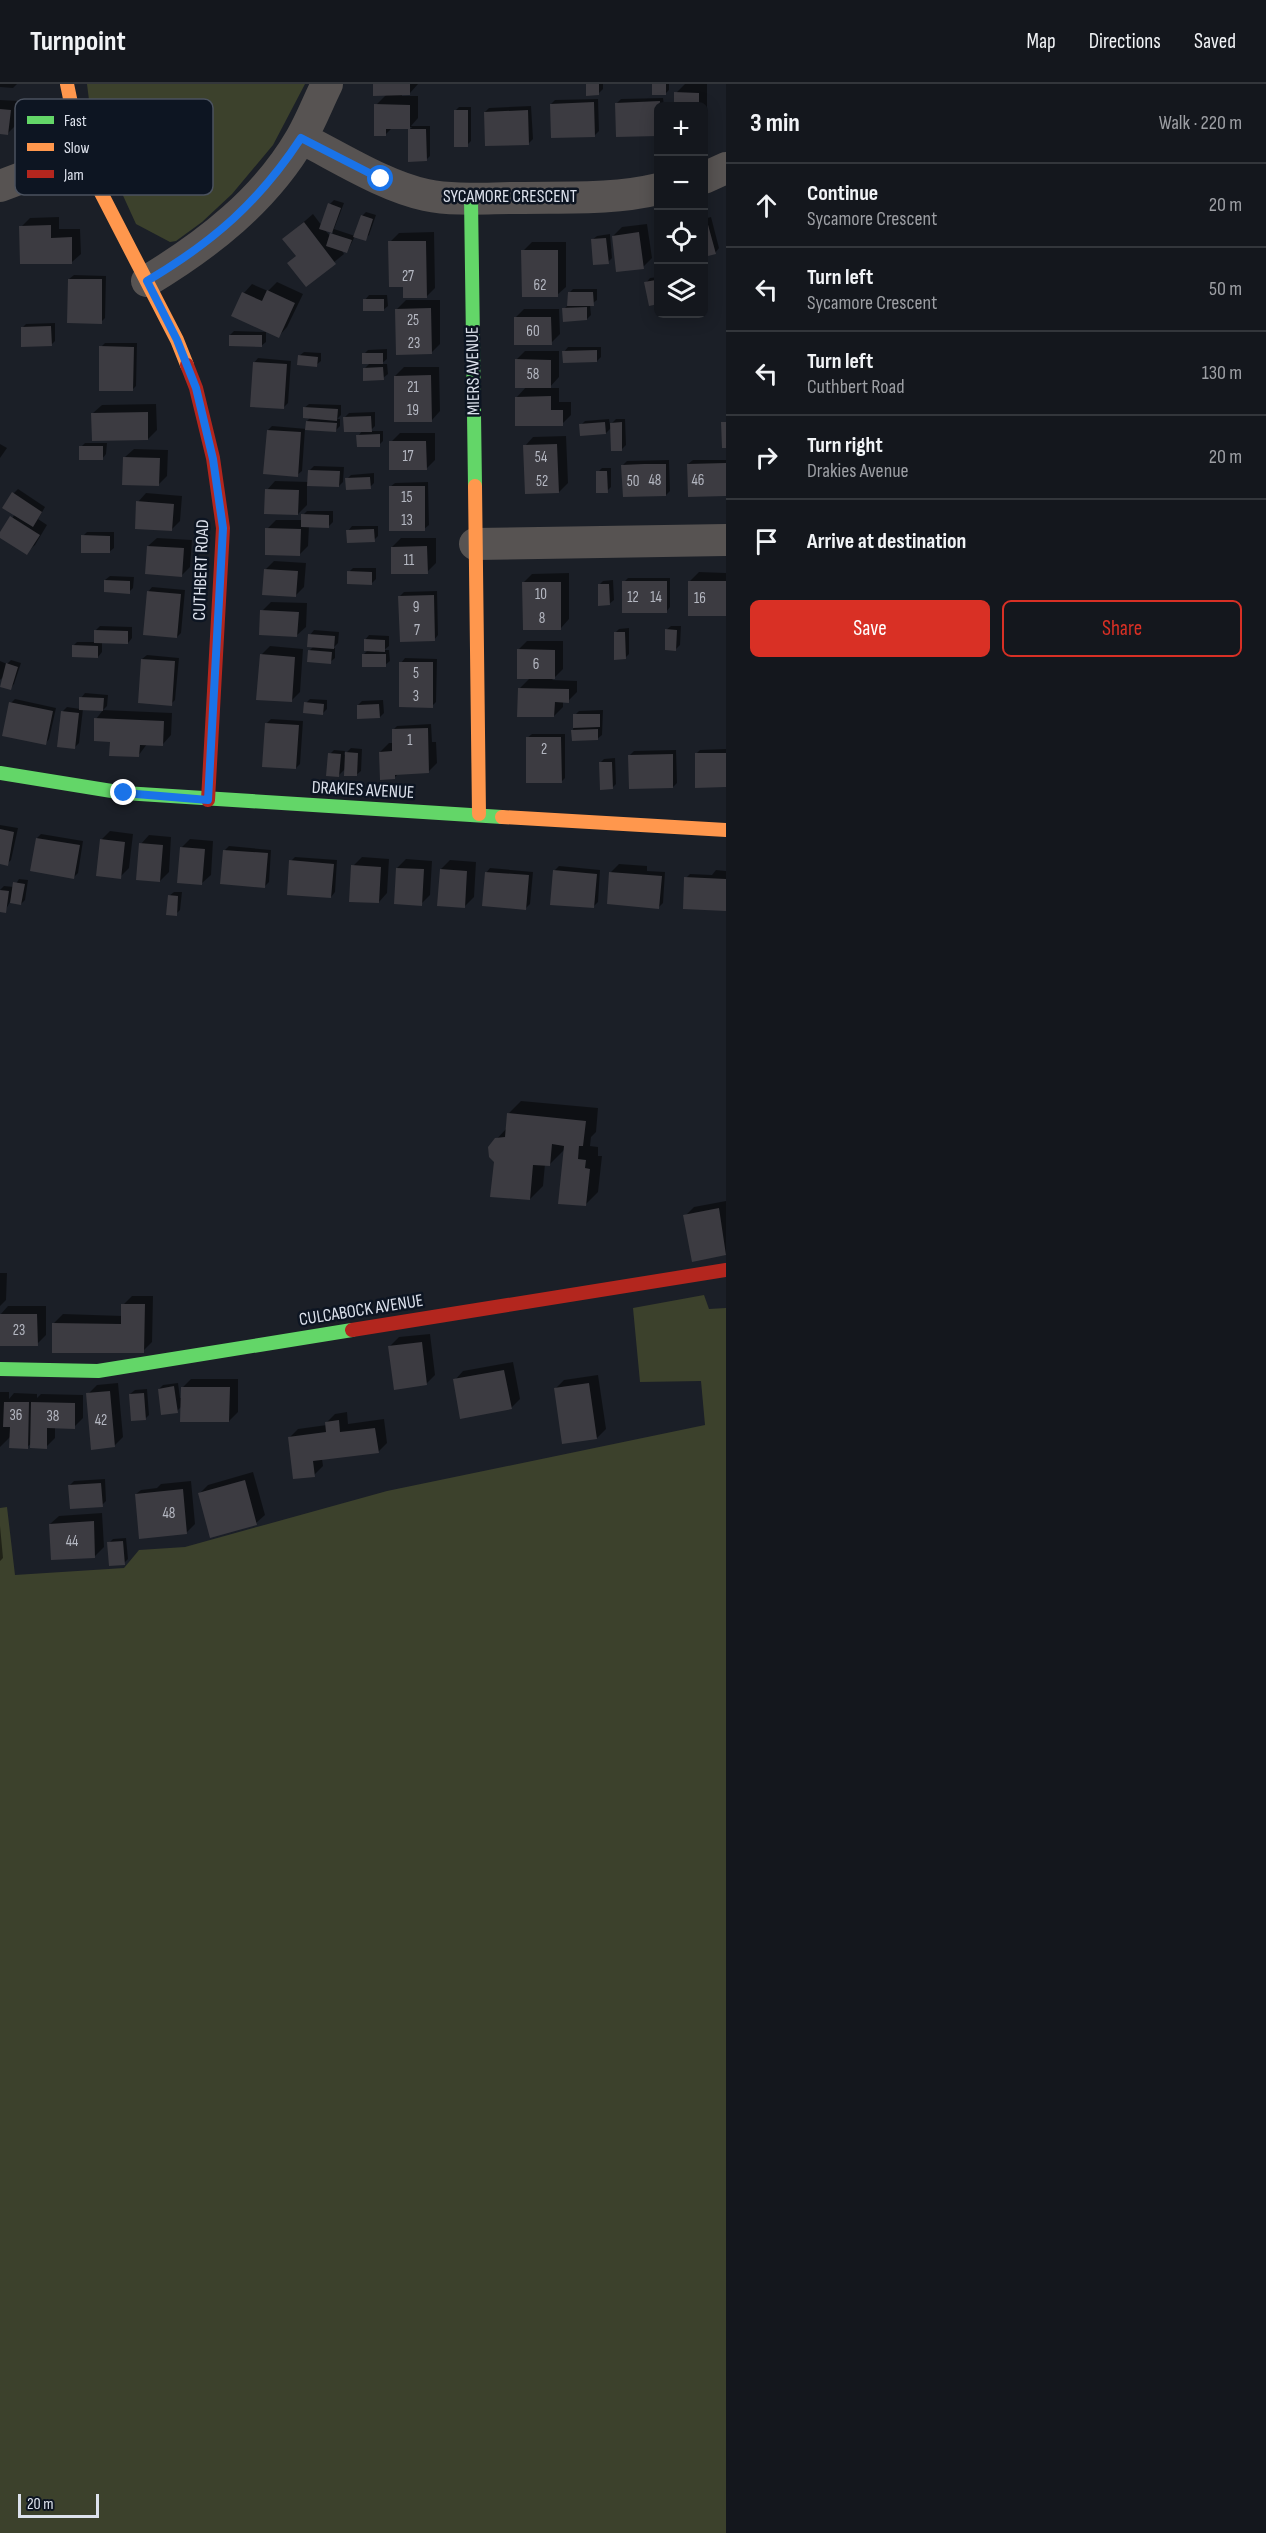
<!DOCTYPE html>
<html lang="en">
<head>
<meta charset="utf-8">
<style>
	body { margin:0; font-family:"Sofia Sans Condensed",sans-serif; background:#21242a; color:#f1f3f6 }
	.controls { position:absolute; right:18px; top:18px; display:grid; overflow:hidden; border-radius:9px; box-shadow:0 3px 15px #0003 }
	.controls button { width:54px; height:54px; display:grid; place-items:center; padding:0; border:0; border-bottom:2px solid #33363b; background:#14171d; color:#f1f3f6; font:30px sans-serif }
	.scale { position:absolute; left:18px; bottom:15px; width:81px; box-sizing:border-box; padding-left:6px; border:3px solid #dde2ed; border-top:0; font-size:16px; line-height:21px; white-space:nowrap; color:#dde2ed; -webkit-text-stroke:4px #0d1522; paint-order:stroke }
	.stop { position:absolute; width:18px; height:18px; margin:-14px; border:4px solid #1a73e8; border-radius:50%; background:#fff }
	.stop.end { background:#1a73e8; border-color:#fff; box-shadow:0 2px 6px #0008 }
	.list { margin:0; padding:0; list-style:none }
	h2 { display:flex; justify-content:space-between; align-items:center; height:78px; margin:0; padding:0 24px; font-size:26px }
	h2 small { font-size:20px; font-weight:400; color:#9d9fa4 }
	.list li { display:grid; grid-template-columns:39px 1fr auto; gap:18px; align-items:center; box-sizing:border-box; height:84px; padding:0 24px; border-top:2px solid #33363b }
	.list b { display:block; font-size:22px; white-space:nowrap }
	.list p { margin:0; font-size:20px; white-space:nowrap; color:#9d9fa4 }
	.list em { font-size:20px; font-style:normal; color:#9d9fa4 }
	.actions { display:flex; gap:12px; padding:18px 24px }
	.actions a { flex:1; padding:14px 0; border:2px solid #d93025; border-radius:9px; text-align:center; font-size:21px; color:#d93025 }
	.actions .main { background:#d93025; color:#fff }
	.icon { flex:none; width:33px; height:33px; fill:none; stroke:currentColor; stroke-width:2; stroke-linecap:round; stroke-linejoin:round }
	.map { position:relative; flex:none; width:726px; height:2449px; overflow:hidden }
	header { display:flex; align-items:center; gap:36px; box-sizing:border-box; height:84px; padding:0 30px; background:#14171d; border-bottom:2px solid #33363b }
	header strong { font-size:28px }
	nav { display:flex; gap:33px; margin-inline-start:auto; font-size:21px }
	main { display:flex }
	aside { flex:1; background:#14171d }
	.map>svg:first-child { display:block }
</style>
</head>
<body>
<header>
<strong>Turnpoint</strong>
<nav><a>Map</a><a>Directions</a><a>Saved</a></nav>
</header>
<main>
<div class="map">
<svg width="726" height="2449" viewBox="0 0 726 2449">
	<rect width="100%" height="100%" fill="#1b1f27"/>
	<path fill="#3c412c" d="M87,0H305L273,61L232,110L202,138L176,157L170,158L136,140L115,94L90,24Z
		M704,1211L709,1225L726,1224V2449H0V1424L7,1423L15,1491L124,1484L139,1466L185,1463L387,1407L705,1341L701,1297L640,1298L633,1224Z"/>
	<path fill="#0007" fill-rule="evenodd" d="M0,0H17L13,4L0,3Z
		M374,0H418L410,9H402V12H418V34L411,42H430V72L426,76L409,46L412,43H393L385,51L376,21L387,10Z
		M587,0H603V5L599,9Z
		M654,0H669V6L665,10Z
		M685,0H707V32L704,36V22H676V9Z
		M663,14L664,22H658V50L618,52L617,19L621,15Z
		M598,15L599,47L595,51L551,20L555,16Z
		M0,16L19,17L16,41L7,50L0,49Z
		M531,22L533,55L529,59L485,28L489,24Z
		M459,23H471V57L467,61L455,27Z
		M334,116L344,119L334,145L355,152L347,168L341,165L344,170L306,201L297,171L284,155L313,130L322,142L330,120ZM325,146L333,148L331,153Z
		M366,128L376,131L369,151L365,155L362,132Z
		M59,133V145H80L81,170L72,178L21,143L30,134Z
		M711,133L719,164L715,169L704,172V135Z
		M647,140L652,174L643,183L613,152L622,143Z
		M434,148L435,204L426,213L404,201L390,158L399,149Z
		M610,150L612,174L608,178L592,156L597,152Z
		M532,158H566V203L557,211L523,167Z
		M74,191L106,192L105,234L101,238L69,195Z
		M658,193V218L650,220L646,199L650,194Z
		M277,198L303,210L287,243L279,252L233,231L244,209L252,200L268,207Z
		M573,205H597V216L590,221L591,231L587,235L564,225L568,221L569,209Z
		M369,211H387L388,222L383,226L365,216Z
		M406,216H440V260L431,269L397,225Z
		M524,225H559L560,250L551,259L515,234Z
		M55,239V257L51,261L22,244L26,240Z
		M234,247L266,248V258L261,262L230,251Z
		M105,259H137L136,302L132,306L101,263Z
		M568,263H601V273L597,277L564,268Z
		M387,265V275L381,280H387L388,290L383,294L364,285L370,279L364,270L368,266Z
		M525,267H559V293L549,304H559V318H571V331L562,340L516,314L527,302L516,276Z
		M304,268L321,269V277L316,281L299,272Z
		M258,274L291,277L288,319L284,323L254,279Z
		M404,283H439L440,327L432,336L395,292Z
		M156,320L157,346L148,355L93,329L102,321Z
		M309,320L341,321V331L337,335H340V342L336,346L305,345L302,387L297,391L268,346L272,342L307,345V337L311,333L304,324Z
		M375,328V342L370,347H383V357L379,361L358,352L363,346L345,333L349,329Z
		M609,335L610,341L616,335H625L626,361L622,365L612,343L606,349L581,341L585,337Z
		M400,349H435V376L426,385L391,358Z
		M566,352L568,399L559,408L525,362L533,353Z
		M85,359H107L106,370L102,375L81,363Z
		M0,360L7,364L0,374Z
		M134,365L168,366L167,392L158,401L125,373Z
		M669,376L670,407L666,411L623,381L627,377Z
		M693,376H726V411L688,380Z
		M314,382L344,383L343,398L339,402L307,400V421L298,430L267,406L275,397L309,398L310,386Z
		M602,384H611V403L607,407L598,388Z
		M374,389V399L370,403L347,395L351,391Z
		M428,398L429,441L424,445L390,403L395,399Z
		M18,405L45,423L38,435L47,441L35,461L26,469L0,452L15,430L14,409Z
		M146,409L182,412L180,437L171,446L138,418Z
		M307,427H333V438L329,442H309L308,462L299,471L267,445L276,436H303V431Z
		M352,442H378V452L374,456L348,447Z
		M87,448H114V464L109,468L83,452Z
		M157,454L192,456L190,483L181,492L148,462Z
		M401,454H436V479L427,488L392,463Z
		M274,477L306,479L304,503L295,512L265,486Z
		M353,484H376V495L372,499L349,488Z
		M699,488L726,489V531L690,497Z
		M569,489V535L561,544L523,499L532,490Z
		M110,492L134,493L133,504L129,508L105,496Z
		M628,494H670V523L666,528L624,498Z
		M613,496L614,516L609,520L599,501L603,497Z
		M152,503L185,506L181,549L177,553L148,508Z
		M437,507L438,551L434,556L400,512L404,508Z
		M271,518L307,519L306,543L297,551L262,527Z
		M100,542L132,543V554L128,559L102,558V568L98,573L73,562L77,558H95L96,546Z
		M671,542H681L680,561L676,565L666,546Z
		M629,544V570L625,574L615,549L619,545Z
		M314,546L339,548L338,559L333,564H335V574L330,578L309,567L314,562L310,551Z
		M369,551L389,552V562L384,566H389L390,577L385,581L364,570L368,566L365,556Z
		M527,557H563V585L552,596L577,597V608L568,617H563V623L554,632L519,605L530,594L518,566Z
		M270,562L303,565L300,608L291,617L261,571Z
		M147,571L179,574L175,616L171,620L142,575Z
		M405,574L437,575L436,618L432,622L401,579Z
		M11,576L21,579L14,600L10,605L3,593L0,596V577L7,580Z
		M85,609L108,611L107,622L103,626L83,625L79,659L75,663L63,627L67,623L80,625L81,614Z
		M15,615L56,624L49,655L45,660L11,619Z
		M310,615L327,616V625L323,629L306,619Z
		M383,616L384,629L380,633L358,621L362,617Z
		M103,626L172,629L171,651L163,660H147L138,672L96,635Z
		M603,626L602,651L597,655L573,646L575,631L579,627Z
		M271,635L303,637L300,680L296,684L267,639Z
		M431,640L432,658H436L437,679L428,688L399,689L394,694L380,668L389,659H393V646L397,642Z
		M532,650H565V694L561,698L527,654Z
		M351,664L362,665L361,687L356,691L346,684L339,691L330,670L334,666L345,667L344,671Z
		M726,665V702L696,670L700,666Z
		M676,666L677,699L673,703L630,671L634,667Z
		M615,674L616,700L612,704L600,679L604,675Z
		M0,741L18,744L11,776L7,780L0,779Z
		M110,747L133,750L129,784L120,793L101,756Z
		M41,750L83,757L78,789L74,793L37,754Z
		M149,751L171,753L169,788L160,797L141,760Z
		M190,755L213,757L211,791L202,799L181,764Z
		M229,762L271,766L269,798L265,802L225,766Z
		M295,773L337,776L335,808L331,813L291,777Z
		M362,773L389,775L387,809L379,818L353,782Z
		M406,775L432,777L430,811L421,820L397,784Z
		M450,776L476,778L474,813L465,822L441,785Z
		M619,780L647,782V787L665,788L663,819L659,823L610,789Z
		M559,782L600,786L598,818L594,822L554,787Z
		M490,784L533,788L530,820L526,824L486,789Z
		M716,786L726,787V826L686,794L690,790L712,791Z
		M19,795L28,796L25,816L21,820L10,818L5,827L0,826V806L4,802L14,803Z
		M174,808H182L180,826L176,830L169,812Z
		M521,1017L598,1024L596,1048L591,1053L590,1062L598,1063V1072H602L598,1108L585,1121L565,1065L549,1081L545,1080L543,1102L530,1115L496,1077L490,1062L507,1044L508,1030Z
		M726,1117V1170L693,1176L685,1132L694,1123Z
		M0,1189H7L6,1216L0,1222Z
		M132,1212H153L152,1258L143,1267L54,1239L63,1230L123,1232V1221Z
		M8,1222H46V1251L37,1260H0V1231Z
		M430,1250L435,1291L426,1300L390,1262L399,1253Z
		M513,1278L520,1315L511,1324L455,1296L463,1287Z
		M598,1291L606,1345L597,1354L555,1305L564,1296Z
		M191,1295H238V1328L229,1337L182,1322L177,1327L159,1305L163,1301L178,1299L180,1314H182V1304Z
		M118,1299L123,1353L114,1362L88,1310L97,1301Z
		M147,1305L149,1331L145,1335L130,1310L135,1306Z
		M0,1308H9V1315L14,1309L37,1310V1314L41,1310L83,1311V1334L74,1343H55V1354L46,1363L32,1359L27,1363L11,1352L0,1363Z
		M347,1328L348,1340L384,1335L387,1359L378,1368L322,1375L323,1382L314,1391L289,1354L298,1345L327,1341L326,1339L335,1330Z
		M253,1388L265,1431L256,1439L199,1410L208,1401Z
		M105,1395L106,1417L102,1421L70,1401L74,1397Z
		M191,1397L195,1440L186,1449L136,1410L141,1406L157,1404L161,1400Z
		M102,1429L104,1463L95,1472L50,1440L59,1432Z
		M0,1442L3,1474L0,1477Z
		M126,1454L128,1475L124,1479L109,1459L113,1455Z"/>
	<path fill="#3c3b41" d="M373,0H410V11L373,12Z
		M586,0H599V11L586,12Z
		M652,0H666V11H652Z
		M674,8L699,9V22H674Z
		M660,17L658,52L616,53L615,19Z
		M594,18L595,53L551,54L550,20Z
		M374,20L410,21V45H386V52H374Z
		M0,25L11,26L8,51L0,50Z
		M454,26H468V63H454Z
		M528,26L529,61L485,62L484,28Z
		M408,45H426L427,77L408,78Z
		M328,119L341,124L332,149L319,145Z
		M361,131L373,135L366,157L353,153Z
		M707,137L716,170L704,173V138Z
		M304,138L336,180L306,203L287,179L296,172L282,155Z
		M51,141V154L72,153V180H20L19,142Z
		M639,148L644,185L616,188L612,152Z
		M330,149L352,156L347,169L326,162Z
		M606,154L609,180L593,181L591,155Z
		M388,157H426L427,214H403V203H389Z
		M521,166H558V213H522Z
		M68,195H102V240L67,239Z
		M656,196L658,220L649,222L644,198Z
		M267,206L295,219L279,254L231,232L242,208L262,217Z
		M568,208H593L594,222H567Z
		M363,215H384V227H363Z
		M587,223V236L563,238L562,224Z
		M431,224L432,270L396,271L395,225Z
		M514,233H551L552,261H514Z
		M51,242L52,262L21,263V243Z
		M229,251H262V263L229,262Z
		M99,262L134,263L133,307H99Z
		M597,266V278L563,279L562,267Z
		M362,269H383V280H362Z
		M298,271L318,273L317,283L297,281Z
		M515,275L551,276V304H515Z
		M253,278L287,280L284,325L250,323Z
		M383,283L384,296L363,297V284Z
		M431,291L432,338H394V292Z
		M551,312V326H563V342H515V313Z
		M303,323L338,325L337,337L303,334Z
		M148,328V356L92,357L91,329Z
		M371,332L372,348H344L343,333Z
		M306,337L337,339L336,348L305,346Z
		M605,338L606,350L580,352L579,340Z
		M622,338V367H611L610,339Z
		M721,338H726V364H722Z
		M267,346L301,348L298,393L263,390Z
		M380,350V363H357L356,351Z
		M389,357H426L427,386H389Z
		M557,360L559,409L525,410L523,361Z
		M79,362H103V376H79Z
		M123,373L160,374L159,402L122,401Z
		M726,379V412L688,413L687,380Z
		M644,380H666V412L623,413L621,381Z
		M308,386L340,387L339,403L307,402Z
		M596,387H607L608,409H596Z
		M370,393L371,405L346,406L345,394Z
		M389,402H425V447H389Z
		M265,405L299,406L298,431L264,430Z
		M12,408L42,428L33,443L2,424Z
		M136,417L174,420L172,447L135,445Z
		M301,430L329,431V444L301,443Z
		M10,432L40,451L27,471L0,454V448Z
		M265,444L301,445L300,472L265,471Z
		M374,445L375,458L347,459L346,446Z
		M81,451L110,452V469H81Z
		M147,462L184,464L182,493L145,490Z
		M427,462L428,490H391V463Z
		M264,485L298,487L296,513L262,511Z
		M347,487L372,488V501L347,500Z
		M104,496L130,497V510L104,508Z
		M622,497H667V529H622Z
		M688,497H726V532H688Z
		M522,498H561V546H523Z
		M598,500H609L610,521L598,522Z
		M147,507L181,510L177,554L143,551Z
		M434,511L435,557L400,558L398,512Z
		M260,526L299,528L297,553L259,551Z
		M665,545L677,546L676,567L665,566Z
		M94,546L128,547V560L94,559Z
		M614,548H625L626,575L614,576Z
		M308,550L335,552L334,565L307,563Z
		M364,555L385,556V568L364,567Z
		M72,561L98,562V574L72,573Z
		M517,565L555,566V595H517Z
		M308,566L332,568L331,580L307,578Z
		M260,570L295,573L292,618L256,616Z
		M362,570H386V583H362Z
		M141,575L175,577L172,622L138,619Z
		M399,578H433V624L399,623Z
		M6,579L18,583L11,606L0,603Z
		M518,604L569,605V619L555,618L554,633H517Z
		M79,613L104,614L103,627L79,626Z
		M9,618L53,627L46,661L2,652Z
		M304,618L324,620L323,631L303,629Z
		M379,620L380,634L357,635V621Z
		M61,627L79,629L75,665L57,663Z
		M573,630H600V643L573,644Z
		M94,634L164,637L163,662L140,661L139,673L109,672L110,658L94,657Z
		M265,639L299,641L296,685L262,683Z
		M428,644L429,689L395,691V695L380,696L379,668L392,667V645Z
		M598,645V656L572,657L571,646Z
		M526,653H561L562,699H526Z
		M345,668L358,669L357,692H344Z
		M328,669L341,670L339,693L326,692Z
		M695,669H726V703L695,704Z
		M673,670V704L629,705L628,671Z
		M599,678H612L613,705L600,706Z
		M0,745L14,748L8,782L0,780Z
		M36,754L80,761L74,795L30,787Z
		M100,755L125,758L121,795L96,792Z
		M139,759L163,761L160,798L136,796Z
		M180,763L205,765L202,801L177,799Z
		M223,766L268,769L265,804L220,800Z
		M289,776L334,780L331,814L287,811Z
		M351,781L381,783L379,819L349,818Z
		M396,784L424,785L422,822L394,820Z
		M440,785L467,787L465,824L437,822Z
		M553,786L597,790L594,824L550,821Z
		M485,788L529,791L526,826L482,822Z
		M609,788L662,792L659,825L607,820Z
		M684,793L726,795V827L683,825Z
		M13,798L25,800L21,821L10,819Z
		M0,806L9,807L6,829L0,828Z
		M168,811L178,812L177,832L166,831Z
		M507,1029L586,1037L583,1062H579L578,1075L586,1076L585,1084L590,1085L586,1122L558,1120L564,1062L552,1060L550,1082L533,1081L530,1116L490,1113L494,1078L489,1073L488,1063L495,1054L505,1053Z
		M719,1124L726,1171L692,1178L683,1131Z
		M121,1220H145L144,1269H52V1239L121,1240Z
		M0,1230H37L38,1262H0Z
		M422,1258L427,1301L394,1306L388,1262Z
		M504,1286L512,1325L460,1335L453,1295Z
		M589,1299L597,1355L562,1360L554,1304Z
		M174,1302L178,1329L161,1331L158,1305Z
		M181,1303H230L229,1338H180Z
		M110,1307L115,1363L91,1366L86,1309Z
		M144,1309L146,1336L131,1337L129,1310Z
		M4,1318H29L28,1365L9,1364L10,1343H3Z
		M31,1318L75,1319V1345L47,1344V1365L30,1364Z
		M339,1336L340,1348L375,1344L379,1369L313,1377L315,1393L293,1395L288,1353L326,1348L325,1338Z
		M245,1396L257,1441L210,1454L198,1409Z
		M101,1399L103,1423L70,1425L68,1401Z
		M183,1405L187,1450L139,1455L135,1410Z
		M94,1437L95,1474L51,1476L49,1440Z
		M123,1457L125,1481L109,1482L107,1458Z"/>
	<g fill="none" stroke-linecap="round" stroke-linejoin="round">
		<path stroke="#575352" stroke-width="32" d="M301,54C339,73 384,102 426,111C455,117 487,114 517,114C564,113 613,116 658,105
			M704,94L726,84
			M0,102L85,70
			M147,197C207,161 265,116 301,54C311,37 318,18 327,0
			M475,460L726,456"/>
		<path stroke="#63d668" stroke-width="14" d="M471,114L475,402
			M0,689L124,709L502,733
			M0,1285L98,1287L352,1246"/>
		<path stroke="#ff974d" stroke-width="14" d="M67,0L72,24L95,97L177,256L187,281
			M475,402L479,730
			M502,733L726,746"/>
		<path stroke="#b3261e" stroke-width="14" d="M187,281L196,304L213,374L223,444L208,716
			M352,1246L726,1186"/>
	</g>
	<g fill="none" stroke-linecap="round" stroke-linejoin="round">
		<path stroke="#1a73e8" stroke-width="8" d="M124,709L208,716L223,444L213,375L196,304L177,256L147,197C213,158 259,118 301,54L381,95"/>
	</g>
	<g text-anchor="middle" dominant-baseline="central" stroke-width="5" stroke-linejoin="round" paint-order="stroke">
		<g font-size="15" fill="#b5b8c2">
			<text x="408" y="192">27</text>
			<text x="540" y="201">62</text>
			<text x="413" y="236">25</text>
			<text x="533" y="247">60</text>
			<text x="414" y="259">23</text>
			<text x="533" y="290">58</text>
			<text x="413" y="303">21</text>
			<text x="413" y="326">19</text>
			<text x="408" y="372">17</text>
			<text x="541" y="373">54</text>
			<text x="655" y="396">48</text>
			<text x="698" y="396">46</text>
			<text x="542" y="397">52</text>
			<text x="633" y="397">50</text>
			<text x="407" y="413">15</text>
			<text x="407" y="436">13</text>
			<text x="409" y="476">11</text>
			<text x="541" y="510">10</text>
			<text x="633" y="513">12</text>
			<text x="656" y="513">14</text>
			<text x="700" y="514">16</text>
			<text x="416" y="523">9</text>
			<text x="542" y="534">8</text>
			<text x="417" y="546">7</text>
			<text x="536" y="580">6</text>
			<text x="416" y="589">5</text>
			<text x="416" y="612">3</text>
			<text x="410" y="656">1</text>
			<text x="544" y="665">2</text>
			<text x="19" y="1246">23</text>
			<text x="16" y="1331">36</text>
			<text x="53" y="1332">38</text>
			<text x="101" y="1336">42</text>
			<text x="169" y="1429">48</text>
			<text x="72" y="1457">44</text>
		</g>
		<g font-size="18" fill="#dde2ed" stroke="#0d1522">
			<text x="510" y="112">SYCAMORE CRESCENT</text>
			<text transform="translate(473 287) rotate(-91)">MIERS AVENUE</text>
			<text transform="translate(201 486) rotate(-88)">CUTHBERT ROAD</text>
			<text transform="translate(363 706) rotate(3)">DRAKIES AVENUE</text>
			<text transform="translate(361 1226) rotate(-9)">CULCABOCK AVENUE</text>
		</g>
	</g>
	<rect x="15" y="15" width="198" height="96" rx="9" fill="#0d1522" stroke="#4b525f" stroke-width="1.5"/>
	<rect x="27" y="32" width="27" height="8" fill="#63d668"/>
	<rect x="27" y="59" width="27" height="8" fill="#ff974d"/>
	<rect x="27" y="86" width="27" height="8" fill="#b3261e"/>
	<g font-size="16" fill="#dde2ed">
		<text x="64" y="42">Fast</text>
		<text x="64" y="69">Slow</text>
		<text x="64" y="96">Jam</text>
	</g>
</svg>
<div class="controls">
<button>+</button>
<button>−</button>
<button><svg class="icon" aria-label="locate" viewBox="0 0 24 24"><circle cx="12" cy="12" r="6"/><path d="M12 2v4M12 18v4M2 12h4M18 12h4"/></svg></button>
<button><svg class="icon" aria-label="layers" viewBox="0 0 24 24"><path d="M12 4l9 5-9 5-9-5zM3 14l9 5 9-5"/></svg></button>
</div>
<div class="scale">20 m</div>
<div class="stop" style="left:381px;top:95px"></div>
<div class="stop end" style="left:124px;top:709px"></div>
</div>
<aside>
<h2>3 min<small>Walk · 220 m</small></h2>
<ul class="list">
<li><svg class="icon" aria-label="ahead" viewBox="0 0 24 24"><path d="M12 20V5M6 11l6-6 6 6"/></svg><div><b>Continue</b><p>Sycamore Crescent</p></div><em>20 m</em></li>
<li><svg class="icon" aria-label="left" viewBox="0 0 24 24"><path d="M17 20v-9H6M10 6l-5 5 5 5"/></svg><div><b>Turn left</b><p>Sycamore Crescent</p></div><em>50 m</em></li>
<li><svg class="icon" aria-label="left" viewBox="0 0 24 24"><path d="M17 20v-9H6M10 6l-5 5 5 5"/></svg><div><b>Turn left</b><p>Cuthbert Road</p></div><em>130 m</em></li>
<li><svg class="icon" aria-label="right" viewBox="0 0 24 24"><path d="M7 20v-9h11M14 6l5 5-5 5"/></svg><div><b>Turn right</b><p>Drakies Avenue</p></div><em>20 m</em></li>
<li><svg class="icon" aria-label="arrive" viewBox="0 0 24 24"><path d="M6 21V4h12l-3 4 3 4H6"/></svg><div><b>Arrive at destination</b></div></li>
</ul>
<div class="actions"><a class="main">Save</a><a>Share</a></div>
</aside>
</main>
</body>
</html>
